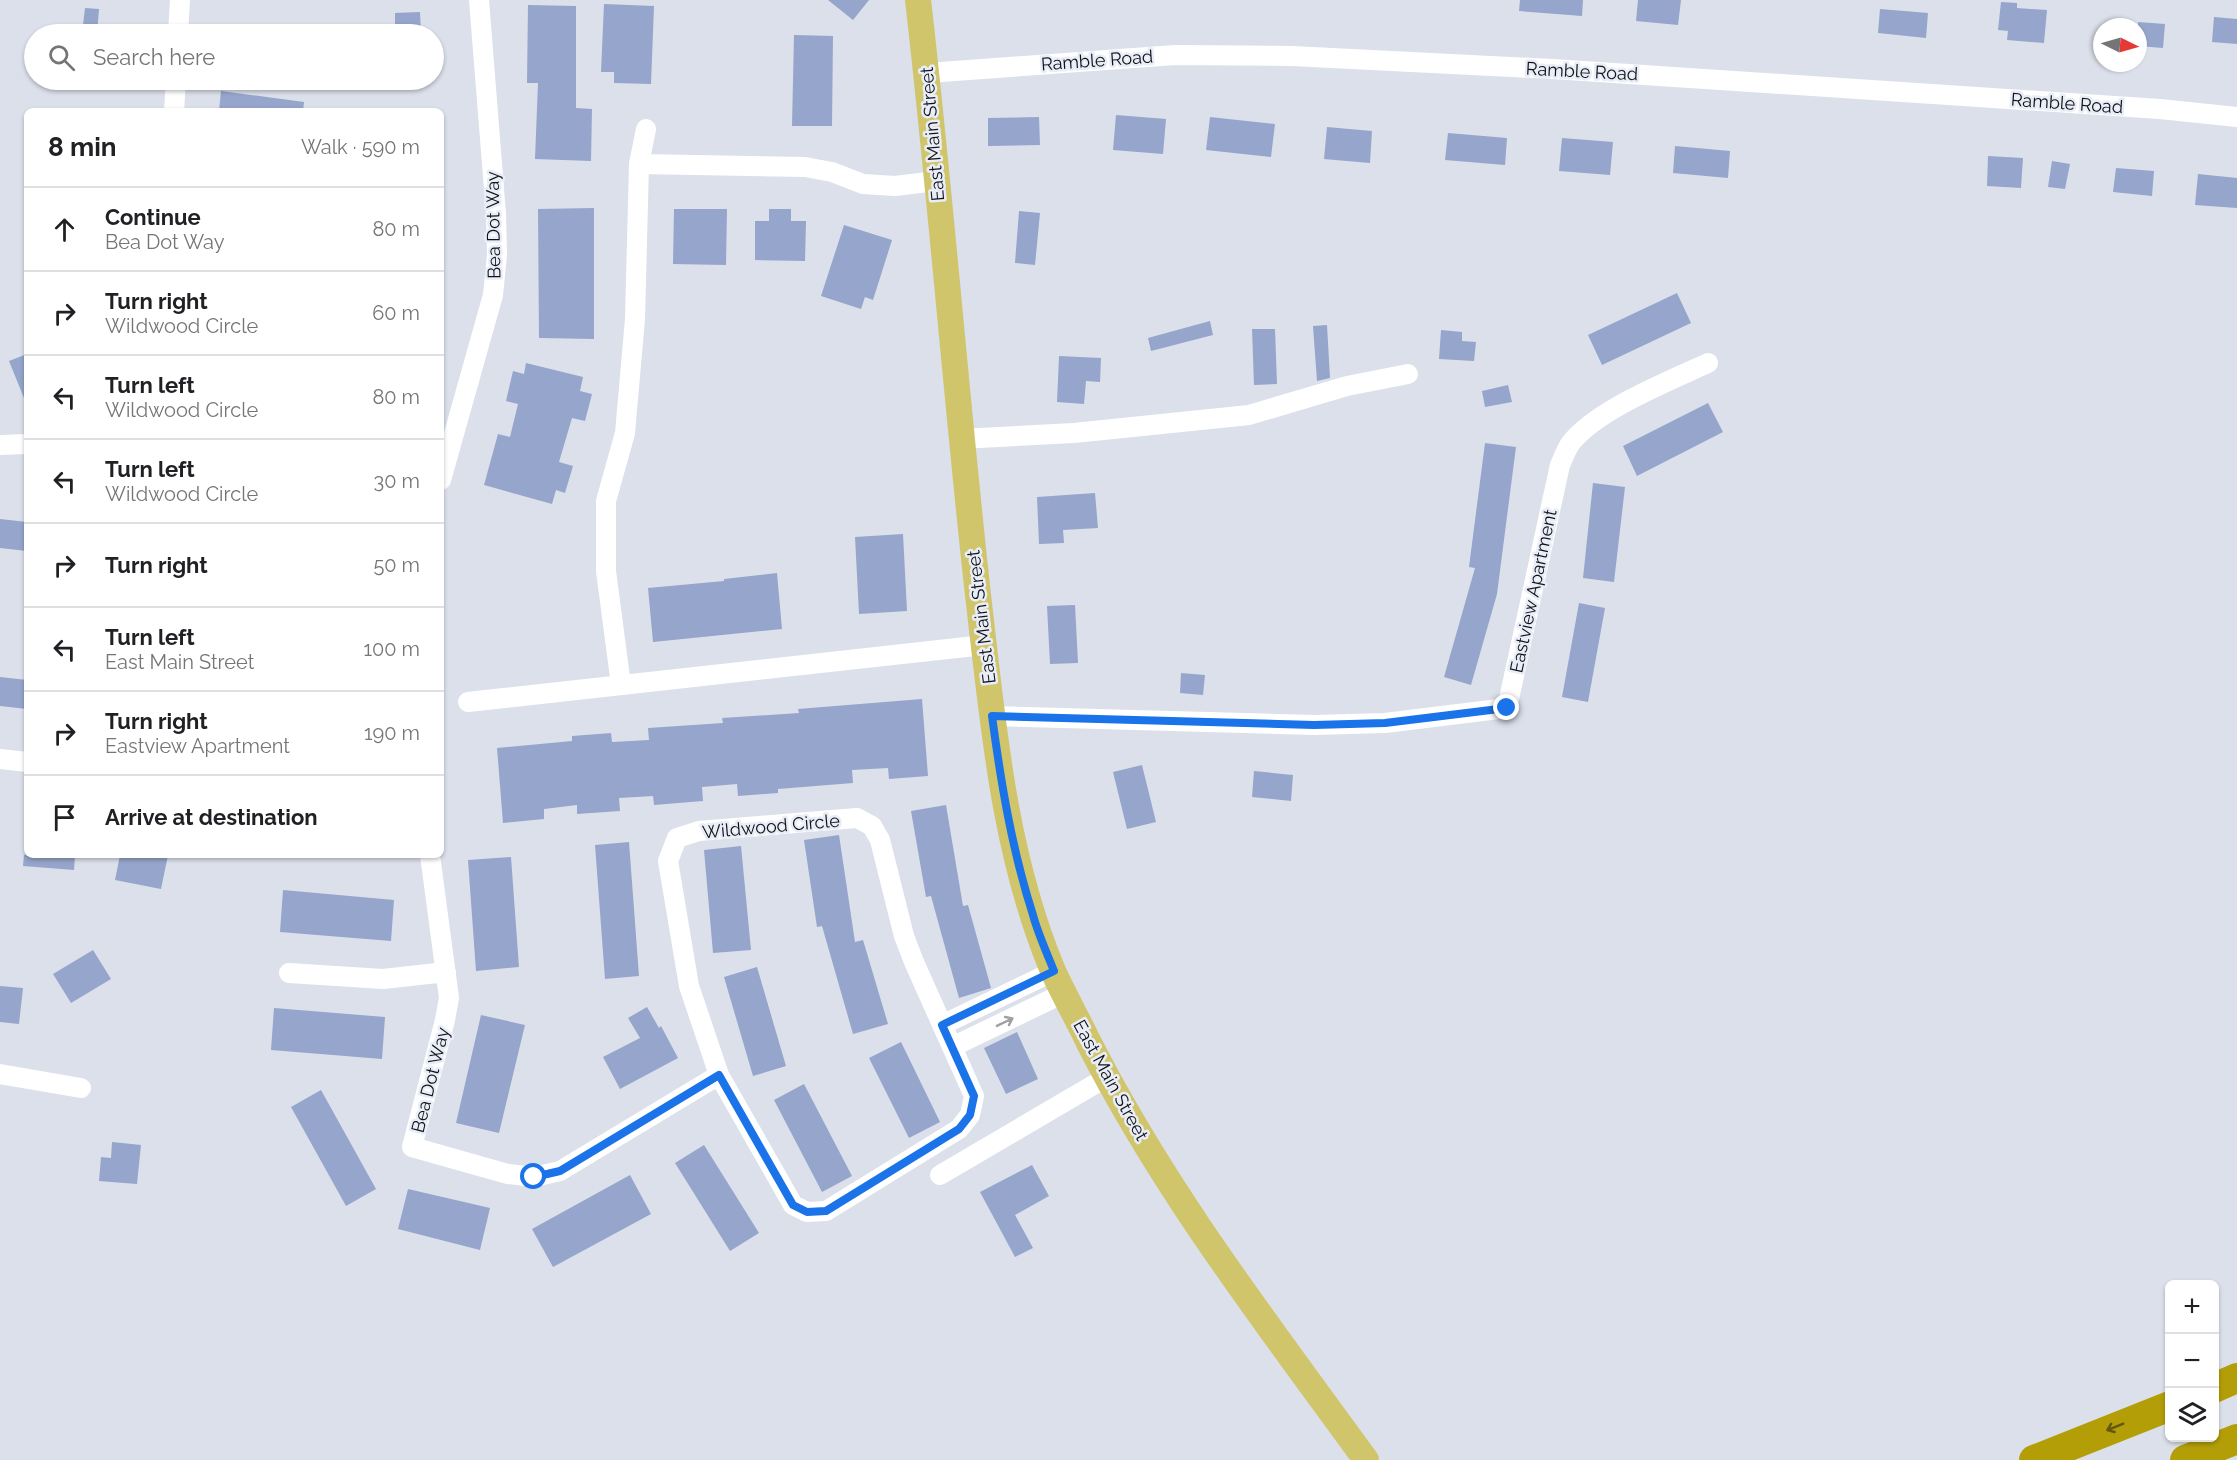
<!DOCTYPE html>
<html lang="en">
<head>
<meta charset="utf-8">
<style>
	body { margin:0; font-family:Raleway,sans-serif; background:#f6f6f6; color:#202124 }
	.controls { position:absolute; right:18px; bottom:18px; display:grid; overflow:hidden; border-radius:9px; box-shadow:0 2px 4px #0004 }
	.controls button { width:54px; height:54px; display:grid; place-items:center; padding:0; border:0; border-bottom:2px solid #e0e0e0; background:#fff; color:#202124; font:30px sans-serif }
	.compass { position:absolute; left:2093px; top:18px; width:54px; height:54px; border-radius:50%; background:#fff; box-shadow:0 2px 4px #0004; rotate:95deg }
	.stop { position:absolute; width:18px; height:18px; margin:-14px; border:4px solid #1a73e8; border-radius:50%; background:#fff }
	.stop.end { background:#1a73e8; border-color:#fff; box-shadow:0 2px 6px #0008 }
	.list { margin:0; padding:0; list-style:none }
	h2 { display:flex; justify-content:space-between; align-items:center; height:78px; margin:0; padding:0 24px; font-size:26px }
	h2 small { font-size:20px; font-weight:400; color:#757577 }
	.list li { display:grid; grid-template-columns:39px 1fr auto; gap:18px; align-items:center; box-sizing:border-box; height:84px; padding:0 24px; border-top:2px solid #e0e0e0 }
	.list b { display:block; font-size:22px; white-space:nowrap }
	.list p { margin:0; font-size:20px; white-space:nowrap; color:#757577 }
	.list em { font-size:20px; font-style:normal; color:#757577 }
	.icon { flex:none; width:33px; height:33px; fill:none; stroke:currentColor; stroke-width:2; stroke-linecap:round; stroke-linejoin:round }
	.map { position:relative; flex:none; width:2237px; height:1460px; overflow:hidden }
	.search { position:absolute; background:#fff; box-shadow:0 2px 4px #0004; left:24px; top:24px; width:420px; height:66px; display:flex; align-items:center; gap:15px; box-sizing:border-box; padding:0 21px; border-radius:33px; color:#757577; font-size:22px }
	.panel { position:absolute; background:#fff; box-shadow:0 2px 4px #0004; left:24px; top:108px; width:420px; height:750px; border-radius:9px }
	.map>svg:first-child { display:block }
</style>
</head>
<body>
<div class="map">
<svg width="2237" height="1460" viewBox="0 0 2237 1460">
	<rect width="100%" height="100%" fill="#dbe0eb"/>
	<path fill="#95a5cb" d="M828,0H869L853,20Z
		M1520,0H1583L1582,16L1519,11Z
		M1638,0H1681L1678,25L1636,21Z
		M2001,2L2017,3V8L2047,10L2044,43L2007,40L2008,31L1998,30Z
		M604,4L654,6L651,84L614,83V72H601Z
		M528,5L576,6V108L592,109L591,161L535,159L538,83H527Z
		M85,8L99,9L97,34H82Z
		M1880,9L1928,13L1926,38L1878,33Z
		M420,12L421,34H395V13Z
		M2214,17L2237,19V44L2212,42Z
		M2138,22L2165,24L2163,48L2138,46Z
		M794,35L833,36L832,126H792Z
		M221,91L304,102L303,111H219Z
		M1116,115L1166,119L1163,154L1113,150Z
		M1039,117L1040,145L988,146V118Z
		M1210,117L1275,124L1271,157L1206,150Z
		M1327,127L1372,131L1370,163L1324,159Z
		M1448,133L1507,138L1505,165L1445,160Z
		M1562,138L1613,142L1610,175L1559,171Z
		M1675,146L1730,151L1728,178L1673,173Z
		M1988,156L2023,158L2021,188L1987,186Z
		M2052,161L2070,164L2065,189L2048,187Z
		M2116,168L2154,171L2152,196L2113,192Z
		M2198,174L2237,178V208L2195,205Z
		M594,208V339L539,338L538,209Z
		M674,209H727L726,265L673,264Z
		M769,209H791V221H806L805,261L755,260V221H769Z
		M1019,211L1040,213L1035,265L1015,263Z
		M844,225L892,240L873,300L865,297L861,309L821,296Z
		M1677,293L1691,323L1602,365L1588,335Z
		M1210,321L1213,335L1151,351L1148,338Z
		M1327,325L1330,378L1317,381L1313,326Z
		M1252,329H1275L1277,384L1254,385Z
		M1441,330L1462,332V341L1476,342L1474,361L1439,359Z
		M27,354V403H26L9,361Z
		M1059,356L1101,358L1100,382L1086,381L1084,404L1057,402Z
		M526,363L583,377L580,391L592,394L585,421L572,418L559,462L573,466L565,493L556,490L552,504L484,485L498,434L510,437L518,404L506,401L513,371L524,374Z
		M1508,385L1512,402L1485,407L1482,391Z
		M1708,403L1723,432L1637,476L1623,446Z
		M1485,443L1516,447L1497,594L1471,685L1444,677L1475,568L1469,567Z
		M1593,483L1625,487L1614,582L1583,578Z
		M1095,493L1098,528L1063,530L1064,543L1039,544L1037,497Z
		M0,519L27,522V551L0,548Z
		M903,534L907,611L859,614L855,537Z
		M777,573L782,629L653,642L648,588L724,581V579Z
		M1579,603L1605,608L1588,702L1562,697Z
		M1075,605L1078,663L1050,664L1047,606Z
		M1181,673L1205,675L1203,695L1180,693Z
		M0,677L27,680V709L0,706Z
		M922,699L928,776L889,779L888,768L852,770L853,783L778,789V793L738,796L737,784L702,787L703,801L654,805L653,796L619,798L620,811L577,814V805L544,809V819L503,823L497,748L572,741V736L611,733L612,742L649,740L648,728L723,723L722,718L799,713L798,709Z
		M1142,765L1156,822L1127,829L1113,772Z
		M1254,771L1293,775L1291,801L1252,797Z
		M946,805L963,906L968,905L991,988L959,998L931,896L926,897L911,811Z
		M839,835L855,942L863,940L888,1024L853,1034L822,926L817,927L804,840Z
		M629,842L639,976L605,979L595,845Z
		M741,846L751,950L713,953L704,850Z
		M24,855H75L74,870L23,866Z
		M120,855H168L161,889L115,880Z
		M511,857L519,967L476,971L468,860Z
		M283,890L394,900L391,941L280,932Z
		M93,950L111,979L71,1003L53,974Z
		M757,967L786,1066L753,1076L724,977Z
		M0,986L23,988L19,1024L0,1022Z
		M647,1007L659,1028L661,1026L678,1058L620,1089L603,1057L640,1038L628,1018Z
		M274,1008L385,1017L382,1059L271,1050Z
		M481,1015L525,1025L499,1133L456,1123Z
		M1017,1032L1038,1079L1006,1094L984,1048Z
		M901,1042L940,1122L909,1138L869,1058Z
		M804,1084L852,1176L822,1192L774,1100Z
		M321,1090L376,1189L346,1206L291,1107Z
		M112,1142L141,1145L137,1184L99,1181L101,1157L111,1158Z
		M704,1145L759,1233L730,1251L675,1163Z
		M1032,1165L1049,1196L1015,1215L1033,1248L1015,1257L980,1192Z
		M630,1175L651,1214L553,1267L532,1229Z
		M408,1189L490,1208L480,1250L398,1229Z"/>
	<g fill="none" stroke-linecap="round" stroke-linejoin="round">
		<path stroke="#fff" stroke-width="20" d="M178,34L180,0
			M927,73L1175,55L1292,56L1553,69L2160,109L2237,117
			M174,111L176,80
			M639,164L805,167L832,172L863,184L895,186L936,181
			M960,439L1074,433L1249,415L1347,386L1408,374
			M0,445L27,444
			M441,480L493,295L497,255L496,214L479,0
			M621,685L606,571V501L625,433L635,319L639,164L646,129
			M468,702L984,645
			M992,716L1314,725L1385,723L1507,708L1560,465C1563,459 1566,450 1570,444C1596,410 1669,381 1708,363
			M0,759L27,762
			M857,818L872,826L880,840L904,936L914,962L974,1096L970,1115L959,1129L826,1211L807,1212L793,1205L719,1075L689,986L668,861L677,838L699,831Z
			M430,855L449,998L445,1020L412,1147L508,1174L534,1177L560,1171L719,1075
			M289,973L383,979L446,972
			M942,1025L1054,971
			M952,1047L1064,993
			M0,1074L81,1088
			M940,1175L1107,1077"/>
		<path stroke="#d1c56b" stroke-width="26" d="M918,0C941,198 956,397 978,595C993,722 1003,852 1053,971C1064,995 1077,1018 1088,1041C1164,1191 1268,1325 1366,1460"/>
		<path stroke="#b39e08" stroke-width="30" d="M2214,1388L2237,1378
			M2034,1460L2170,1406
			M2185,1460L2237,1439"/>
	</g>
	<defs><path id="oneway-shaft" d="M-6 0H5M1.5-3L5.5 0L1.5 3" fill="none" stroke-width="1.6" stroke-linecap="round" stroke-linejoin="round" transform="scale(1.5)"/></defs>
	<use stroke="#9fa0a1" href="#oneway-shaft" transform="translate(1005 1022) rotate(-26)"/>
	<use stroke="#62580e" href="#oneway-shaft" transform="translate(2115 1427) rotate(158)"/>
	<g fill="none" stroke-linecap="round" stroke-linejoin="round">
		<path stroke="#1a73e8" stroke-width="8" d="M534,1177L560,1171L719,1075L793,1205L807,1212L826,1211L959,1129L970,1115L974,1096L942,1025L1054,971C1047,953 1038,934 1033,915C1012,850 1001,783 992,716L1314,725L1385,723L1507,708"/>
	</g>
	<g text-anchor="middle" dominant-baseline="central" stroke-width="5" stroke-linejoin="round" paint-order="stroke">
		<g font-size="18" fill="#101215" stroke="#e9edf8">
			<text transform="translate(1097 60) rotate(-4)">Ramble Road</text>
			<text transform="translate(1582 71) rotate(3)">Ramble Road</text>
			<text transform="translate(2067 103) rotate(4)">Ramble Road</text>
			<text transform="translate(932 134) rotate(-95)">East Main Street</text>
			<text transform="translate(493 225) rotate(-91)">Bea Dot Way</text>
			<text transform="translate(1533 591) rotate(-78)">Eastview Apartment</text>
			<text transform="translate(981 617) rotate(-97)">East Main Street</text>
			<text transform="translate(771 826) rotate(-5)">Wildwood Circle</text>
			<text transform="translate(430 1080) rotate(-76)">Bea Dot Way</text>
			<text transform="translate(1111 1080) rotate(61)">East Main Street</text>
		</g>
	</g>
</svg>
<div class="controls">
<button>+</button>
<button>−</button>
<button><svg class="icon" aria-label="layers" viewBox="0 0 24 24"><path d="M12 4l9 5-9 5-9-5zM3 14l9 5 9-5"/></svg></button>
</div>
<svg class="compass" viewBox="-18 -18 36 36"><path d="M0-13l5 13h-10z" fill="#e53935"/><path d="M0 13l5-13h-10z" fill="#757577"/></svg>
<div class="stop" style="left:534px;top:1177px"></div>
<div class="stop end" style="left:1507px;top:708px"></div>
<div class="search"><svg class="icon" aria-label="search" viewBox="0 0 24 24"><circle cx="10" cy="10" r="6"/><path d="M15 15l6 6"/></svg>Search here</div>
<section class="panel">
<h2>8 min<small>Walk · 590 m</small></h2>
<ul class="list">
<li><svg class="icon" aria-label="ahead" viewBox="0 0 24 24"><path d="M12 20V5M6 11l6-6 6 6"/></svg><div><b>Continue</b><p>Bea Dot Way</p></div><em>80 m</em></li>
<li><svg class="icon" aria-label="right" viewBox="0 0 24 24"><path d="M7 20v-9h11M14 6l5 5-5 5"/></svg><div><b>Turn right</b><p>Wildwood Circle</p></div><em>60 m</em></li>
<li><svg class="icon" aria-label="left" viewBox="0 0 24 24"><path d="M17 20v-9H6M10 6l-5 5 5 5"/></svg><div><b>Turn left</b><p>Wildwood Circle</p></div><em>80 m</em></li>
<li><svg class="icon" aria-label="left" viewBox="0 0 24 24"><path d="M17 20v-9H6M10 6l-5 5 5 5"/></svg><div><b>Turn left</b><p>Wildwood Circle</p></div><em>30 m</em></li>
<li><svg class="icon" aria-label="right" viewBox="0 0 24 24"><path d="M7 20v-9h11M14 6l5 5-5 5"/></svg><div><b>Turn right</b></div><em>50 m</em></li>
<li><svg class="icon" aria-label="left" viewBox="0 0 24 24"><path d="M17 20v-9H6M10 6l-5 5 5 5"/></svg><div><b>Turn left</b><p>East Main Street</p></div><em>100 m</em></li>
<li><svg class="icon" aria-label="right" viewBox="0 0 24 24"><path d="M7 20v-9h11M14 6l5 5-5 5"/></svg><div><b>Turn right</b><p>Eastview Apartment</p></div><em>190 m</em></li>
<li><svg class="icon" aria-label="arrive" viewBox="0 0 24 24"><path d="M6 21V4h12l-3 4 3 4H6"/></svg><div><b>Arrive at destination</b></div></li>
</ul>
</section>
</div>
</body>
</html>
